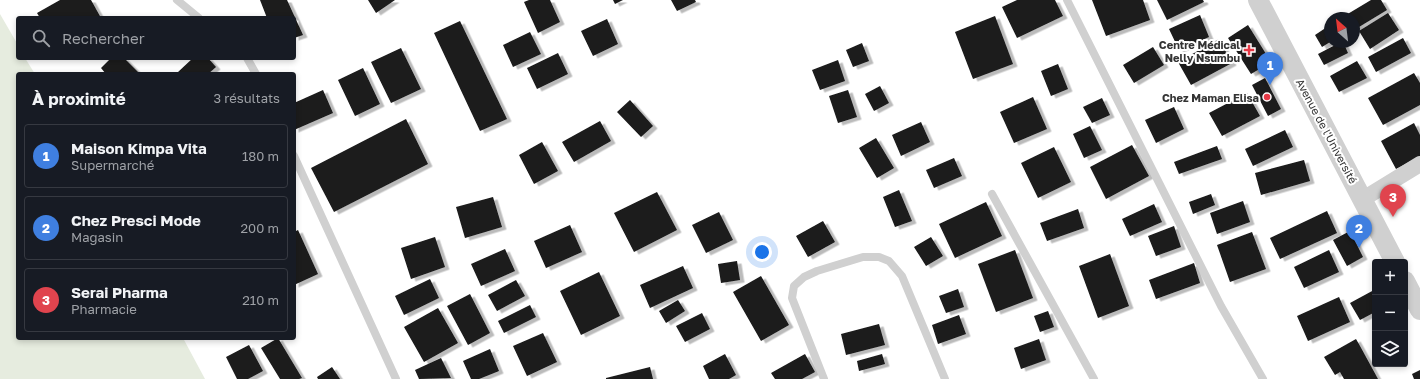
<!DOCTYPE html>
<html lang="fr">
<head>
<meta charset="utf-8">
<style>
	body { margin:0; font-family:"Golos Text",sans-serif; background:#242831; color:#f1f3f6 }
	.controls { position:absolute; right:12px; bottom:12px; display:grid; overflow:hidden; border-radius:4px; box-shadow:0 2px 6px #0003 }
	.controls button { width:36px; height:36px; display:grid; place-items:center; padding:0; border:0; border-bottom:1px solid #363941; background:#171b24; color:#f1f3f6; font:20px sans-serif }
	.compass { position:absolute; left:1324px; top:12px; width:36px; height:36px; border-radius:50%; background:#171b24; box-shadow:0 2px 6px #0003; rotate:332deg }
	.you { position:absolute; left:762px; top:252px; width:14px; height:14px; margin:-10px; border:3px solid #fff; border-radius:50%; background:#1a73e8; box-shadow:0 0 0 6px #1a73e833 }
	.badge { display:grid; place-items:center; width:26px; height:26px; border-radius:50%; background:#e63946; color:#fff; font-size:13px; font-weight:700 }
	.pin { position:absolute; translate:-50% -33px; filter:drop-shadow(0 1px 2px #0008) }
	.pin::after { content:''; position:absolute; top:21px; width:14px; height:12px; background:inherit; clip-path:polygon(0 0,100% 0,50% 100%) }
	.list { margin:0; padding:0; list-style:none }
	h2 { display:flex; justify-content:space-between; align-items:center; height:52px; margin:0; padding:0 16px; font-size:17px }
	h2 small { font-size:13px; font-weight:400; color:#9ea1a6 }
	.list li { display:grid; grid-template-columns:26px 1fr auto; gap:12px; align-items:center; box-sizing:border-box; height:64px; margin:0 8px 8px; padding:0 8px; border:1px solid #363941; border-radius:4px }
	.list b { display:block; font-size:15px; white-space:nowrap }
	.list p { margin:0; font-size:13px; white-space:nowrap; color:#9ea1a6 }
	.list em { font-size:13px; font-style:normal; color:#9ea1a6 }
	.icon { flex:none; width:22px; height:22px; fill:none; stroke:currentColor; stroke-width:2; stroke-linecap:round; stroke-linejoin:round }
	.map { position:relative; flex:none; width:1420px; height:379px; overflow:hidden }
	.search { position:absolute; background:#171b24; box-shadow:0 2px 6px #0003; left:16px; top:16px; width:280px; height:44px; display:flex; align-items:center; gap:10px; box-sizing:border-box; padding:0 14px; border-radius:4px; color:#9ea1a6; font-size:15px }
	.panel { position:absolute; background:#171b24; box-shadow:0 2px 6px #0003; left:16px; top:72px; width:280px; height:268px; border-radius:4px }
	.map>svg:first-child { display:block }
</style>
</head>
<body>
<div class="map">
<svg width="1420" height="379" viewBox="0 0 1420 379">
	<defs>
		<filter id="shadow"><feDropShadow dx="4.5" dy="2.5" stdDeviation="0" flood-color="#0004"/></filter>
	</defs>
	<rect width="100%" height="100%" fill="#fff"/>
	<path fill="#e6ecdf" d="M0,14L18,45V58H25L35,74H18V338H183L205,379H0Z"/>
	<path fill="#1a1a1a" filter="url(#shadow)" d="M60,0H91L101,18H40L37,13Z
		M260,0H287L303,35L294,38V18H267Z
		M368,0H395L376,13Z
		M529,0H550L560,22L538,33L524,2Z
		M613,0H623L615,4Z
		M671,0H695L696,2L677,11Z
		M1017,0H1055L1063,16L1017,38L1002,7Z
		M1092,0H1143L1150,20L1106,36Z
		M1157,0H1203L1204,2L1167,20Z
		M1371,0H1381L1387,10L1354,30V18H1341Z
		M1388,13L1399,30L1370,49L1359,31Z
		M1200,15L1209,37L1179,50L1169,29Z
		M995,16L1013,64L973,79L955,32Z
		M607,19L618,44L593,56L581,31Z
		M460,21L507,119L480,131L434,33Z
		M1248,25L1271,62L1251,74L1228,38Z
		M1330,25V42L1322,47L1315,35Z
		M530,32L541,54L513,67L503,45Z
		M1403,38L1411,53L1376,72L1368,57Z
		M1219,39L1232,63L1191,85L1178,62Z
		M1341,42H1343L1348,53L1324,65L1318,54Z
		M862,43L869,61L853,67L846,50Z
		M1153,47L1164,65L1134,83L1123,65Z
		M401,48L421,89L391,103L371,62Z
		M558,53L568,74L537,89L527,68Z
		M111,58H124L140,74H106L101,68Z
		M193,58H208L216,67L208,74H180L178,72Z
		M838,60L845,81L820,90L812,70Z
		M1357,61L1367,78L1339,92L1330,76Z
		M1058,64L1068,89L1051,96L1041,71Z
		M363,68L380,104L355,116L338,80Z
		M1414,73L1420,83V105L1383,125L1368,98Z
		M1265,78L1281,109L1268,116L1252,85Z
		M880,86L889,103L874,111L865,94Z
		M323,90L333,113L294,130V103Z
		M848,90L857,117L838,123L829,96Z
		M1247,93L1260,116L1222,136L1209,113Z
		M1033,97L1047,129L1014,143L1000,112Z
		M1102,98L1110,115L1092,123L1083,107Z
		M630,100L653,126L641,137L617,112Z
		M1174,107L1184,129L1156,143L1145,120Z
		M406,119L428,164L334,212L311,168Z
		M600,121L611,141L574,162L562,142Z
		M921,122L930,142L901,156L892,135Z
		M1414,123L1420,135V156L1396,169L1381,141Z
		M1090,126L1102,150L1084,158L1073,134Z
		M1285,130L1293,147L1253,166L1245,149Z
		M876,138L894,168L877,178L859,148Z
		M542,142L558,171L534,184L519,155Z
		M1132,145L1149,176L1106,199L1090,167Z
		M1217,146L1222,159L1179,174L1174,162Z
		M1054,147L1071,182L1038,198L1021,163Z
		M954,158L962,176L934,188L926,170Z
		M1304,160L1310,181L1261,195L1255,173Z
		M899,190L912,221L895,227L883,197Z
		M657,192L677,230L634,252L614,213Z
		M1211,194L1215,205L1193,214L1189,202Z
		M493,197L502,227L465,238L456,207Z
		M1243,201L1250,222L1217,234L1210,213Z
		M986,202L1002,236L955,258L939,224Z
		M1154,204L1162,222L1130,236L1122,219Z
		M1078,209L1084,228L1047,241L1040,223Z
		M1327,211L1337,233L1280,259L1270,238Z
		M719,212L733,240L706,253L692,225Z
		M823,221L835,242L808,257L796,236Z
		M570,225L582,252L546,268L534,241Z
		M1174,226L1181,247L1156,256L1148,236Z
		M298,230L318,274L294,285V232Z
		M1350,231L1363,257L1347,266L1333,240Z
		M1252,232L1266,269L1230,282L1217,245Z
		M435,237L445,267L411,279L401,248Z
		M931,237L943,256L926,266L914,247Z
		M505,249L515,271L481,286L471,264Z
		M1015,250L1033,298L996,312L978,264Z
		M1329,250L1339,272L1304,288L1294,267Z
		M1110,254L1129,306L1098,318L1079,266Z
		M737,261L740,280L721,283L718,264Z
		M1194,263L1200,283L1156,299L1149,280Z
		M683,266L693,288L650,308L640,285Z
		M599,272L620,316L581,335L560,291Z
		M761,276L789,325L761,341L733,292Z
		M430,279L439,298L404,315L395,296Z
		M516,280L525,296L497,311L488,295Z
		M958,289L964,307L946,313L939,296Z
		M1374,290L1375,312L1360,320L1350,303Z
		M470,294L490,333L468,345L447,306Z
		M1339,297L1350,322L1308,341L1297,316Z
		M678,300L685,311L666,323L659,311Z
		M530,305L536,317L504,333L498,321Z
		M438,308L458,343L424,362L404,327Z
		M1048,311L1054,327L1040,332L1034,316Z
		M702,313L710,329L685,342L676,326Z
		M959,315L966,334L938,344L932,325Z
		M879,324L885,345L846,355L841,334Z
		M543,333L557,362L527,376L513,346Z
		M278,338L302,378L299,379H280L261,348Z
		M1039,339L1046,360L1021,369L1014,348Z
		M1356,339L1360,346L1378,379H1344L1340,372L1335,375L1324,357Z
		M249,345L263,371L248,379H237L226,357Z
		M490,349L499,371L479,379H471L463,361Z
		M725,354L736,375L729,379H709L703,366Z
		M805,354L815,372L802,379H775L771,373Z
		M882,354L885,364L859,371L857,361Z
		M441,358L451,378L419,379L415,370Z
		M332,367L340,379H318L317,377Z
		M650,367L653,379H606V378Z
		M1420,370V379H1414L1412,374Z"/>
	<g fill="none" stroke-linecap="round" stroke-linejoin="round">
		<path stroke="#d0d0d0" stroke-width="8" d="M177,0L199,18
			M1067,0L1221,306L1263,379
			M247,58L256,74
			M294,156L396,379
			M992,194L1094,379
			M824,379L792,298L794,286L804,277L817,271L863,257H879L889,261L902,276L945,379"/>
		<path stroke="#d0d0d0" stroke-width="16" d="M1363,199L1420,164"/>
		<path stroke="#d0d0d0" stroke-width="20" d="M1258,0L1395,262
			M1405,281L1420,310"/>
	</g>
	<g fill="#e63946" stroke="#fff" stroke-width="1.5">
		<path d="M1247 44h4v4h4v4h-4v4h-4v-4h-4v-4h4z"/>
		<circle cx="1267" cy="97" r="4"/>
	</g>
	<g text-anchor="middle" dominant-baseline="central" stroke-width="4" stroke-linejoin="round" paint-order="stroke">
		<g font-size="11" font-weight="bold" fill="#333" stroke="#fff" text-anchor="end">
			<text x="1240" y="44">Centre Médical<tspan x="1240" dy="13">Nelly Nsumbu</tspan></text>
			<text x="1259" y="97">Chez Maman Elisa</text>
		</g>
		<g font-size="11" fill="#333" stroke="#fff">
			<text transform="translate(1327 131) rotate(62)">Avenue de l'Université</text>
		</g>
	</g>
</svg>
<div class="controls">
<button>+</button>
<button>−</button>
<button><svg class="icon" aria-label="layers" viewBox="0 0 24 24"><path d="M12 4l9 5-9 5-9-5zM3 14l9 5 9-5"/></svg></button>
</div>
<svg class="compass" viewBox="-18 -18 36 36"><path d="M0-13l5 13h-10z" fill="#e53935"/><path d="M0 13l5-13h-10z" fill="#9ea1a6"/></svg>
<div class="you"></div>
<div class="pin badge" style="left:1270px;top:85px;background:#3f7fe0">1</div>
<div class="pin badge" style="left:1359px;top:248px;background:#3f7fe0">2</div>
<div class="pin badge" style="left:1393px;top:217px;background:#e0444e">3</div>
<div class="search"><svg class="icon" aria-label="search" viewBox="0 0 24 24"><circle cx="10" cy="10" r="6"/><path d="M15 15l6 6"/></svg>Rechercher</div>
<section class="panel">
<h2>À proximité<small>3 résultats</small></h2>
<ul class="list">
<li><span class="badge" style="background:#3f7fe0">1</span><div><b>Maison Kimpa Vita</b><p>Supermarché</p></div><em>180 m</em></li>
<li><span class="badge" style="background:#3f7fe0">2</span><div><b>Chez Presci Mode</b><p>Magasin</p></div><em>200 m</em></li>
<li><span class="badge" style="background:#e0444e">3</span><div><b>Serai Pharma</b><p>Pharmacie</p></div><em>210 m</em></li>
</ul>
</section>
</div>
</body>
</html>
